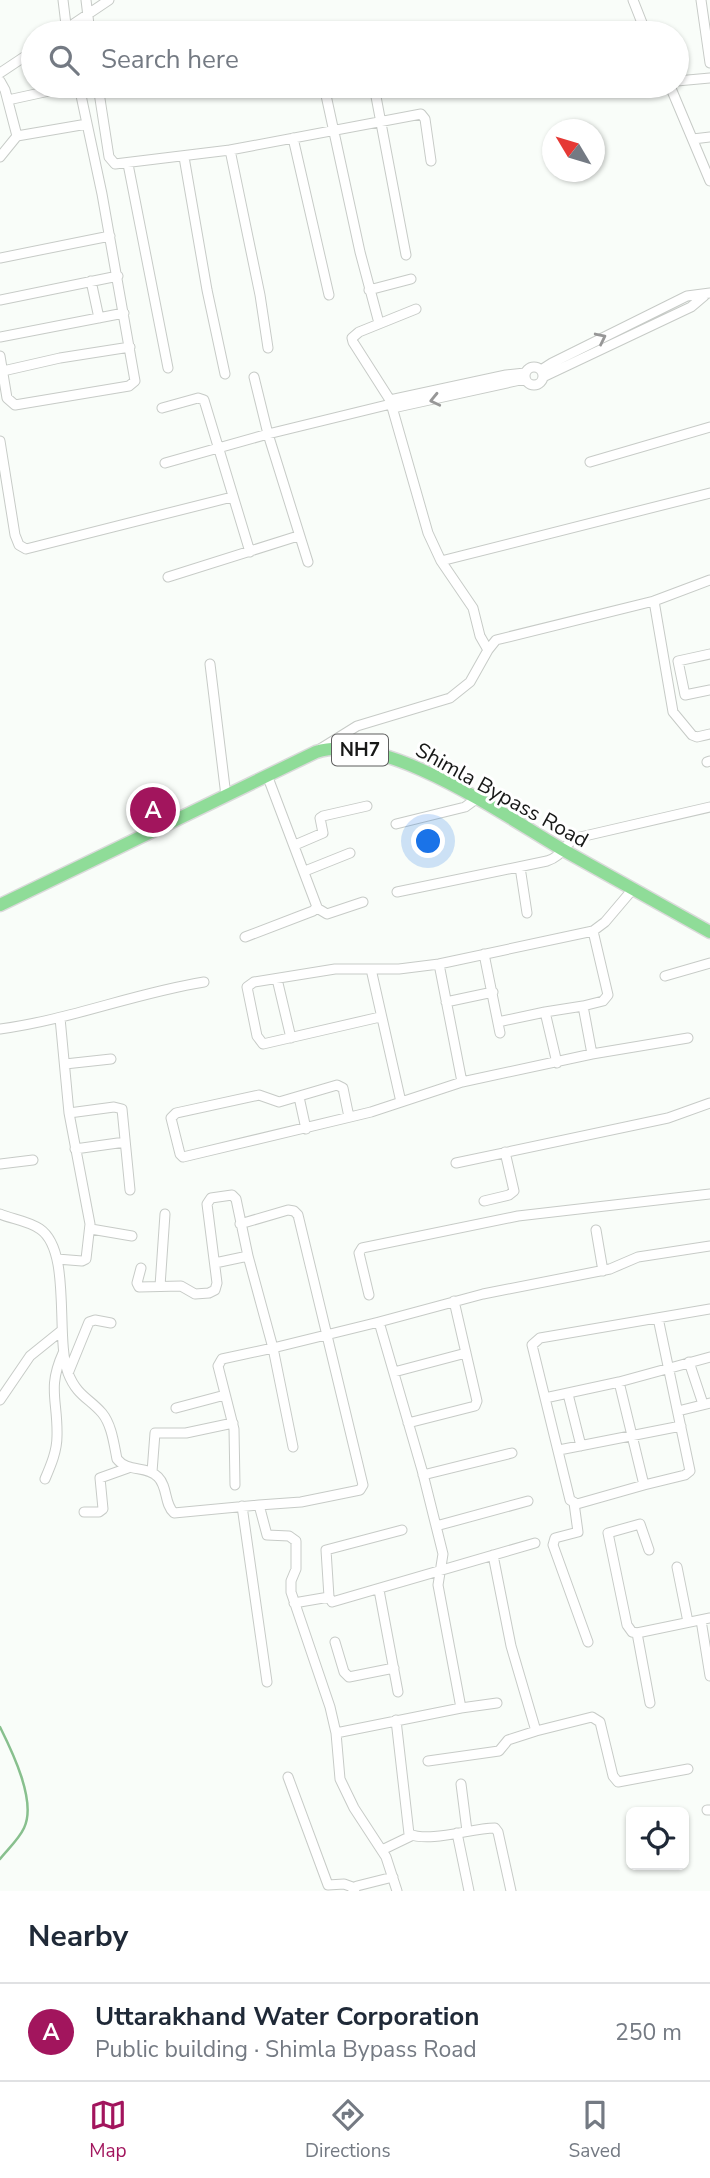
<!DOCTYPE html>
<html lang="en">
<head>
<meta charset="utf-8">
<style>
	body { margin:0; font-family:"Nunito Sans",sans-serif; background:#f2f2f3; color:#1f2937 }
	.controls { position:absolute; right:21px; bottom:21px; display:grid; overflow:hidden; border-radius:10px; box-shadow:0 2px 5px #0004 }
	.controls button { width:63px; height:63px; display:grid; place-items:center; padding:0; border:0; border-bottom:2px solid #e0e1e3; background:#fff; color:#1f2937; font:35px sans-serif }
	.compass { position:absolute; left:542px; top:119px; width:63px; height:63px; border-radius:50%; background:#fff; box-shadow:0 2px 5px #0004; rotate:308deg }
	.you { position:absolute; left:429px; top:842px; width:24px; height:24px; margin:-18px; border:5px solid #fff; border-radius:50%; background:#1a73e8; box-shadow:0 0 0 10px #1a73e833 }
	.badge { display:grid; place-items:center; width:46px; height:46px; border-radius:50%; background:#a2155d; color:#fff; font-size:23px; font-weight:700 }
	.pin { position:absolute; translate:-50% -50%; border:4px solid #fff; box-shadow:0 2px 7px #0006 }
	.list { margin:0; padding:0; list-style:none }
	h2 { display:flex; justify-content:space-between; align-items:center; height:91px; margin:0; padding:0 28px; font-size:30px }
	h2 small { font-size:23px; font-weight:400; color:#747a83 }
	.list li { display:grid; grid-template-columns:46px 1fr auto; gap:21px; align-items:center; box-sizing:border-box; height:98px; padding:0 28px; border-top:2px solid #e0e1e3 }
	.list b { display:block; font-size:26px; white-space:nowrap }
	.list p { margin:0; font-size:23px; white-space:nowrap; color:#747a83 }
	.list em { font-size:23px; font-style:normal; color:#747a83 }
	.icon { flex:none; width:38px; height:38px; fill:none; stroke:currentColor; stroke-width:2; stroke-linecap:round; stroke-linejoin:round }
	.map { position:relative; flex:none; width:710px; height:1891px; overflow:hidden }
	.search { position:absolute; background:#fff; box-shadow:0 2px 5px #0004; left:21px; right:21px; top:21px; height:77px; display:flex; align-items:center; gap:18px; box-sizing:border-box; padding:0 24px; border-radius:38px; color:#747a83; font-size:26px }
	.sheet { height:189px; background:#fff }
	nav { display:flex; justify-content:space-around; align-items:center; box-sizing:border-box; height:98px; border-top:2px solid #e0e1e3; background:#fff; font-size:19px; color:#747a83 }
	nav a { display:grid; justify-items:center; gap:4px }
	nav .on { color:#a2155d }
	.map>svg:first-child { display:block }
</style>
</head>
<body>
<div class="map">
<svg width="710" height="1891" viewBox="0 0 710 1891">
	<rect width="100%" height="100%" fill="#f9fdf9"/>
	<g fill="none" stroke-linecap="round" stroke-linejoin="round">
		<path stroke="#88c08e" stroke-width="2.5" d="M0,1727C12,1751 37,1802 24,1828C19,1839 8,1849 0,1859"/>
		<g stroke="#c7cbc7" stroke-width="11">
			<path id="minor" d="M63,0L67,33
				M86,0L90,33
				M633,0L646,33
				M701,0L710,63
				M60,33L109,0
				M0,73L33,51
				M0,81L5,90L17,136L0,157
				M677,81L710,78
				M98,86L109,157L115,164L230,150L421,114L425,119L431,161
				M324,86L360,252L379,323
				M374,86L406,255
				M670,86L710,181
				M8,100L72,86
				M17,136L87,124
				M293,138L329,295
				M693,139L710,137
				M230,150L260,295L268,348
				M184,157L207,290L225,374
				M128,164L168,368
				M0,258L110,236
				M91,281L99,318
				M369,290L411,279
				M0,300L118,276
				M416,309L359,332L352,338L353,342L390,400L428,533L441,561L473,608L480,636L488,650
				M0,337L124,313
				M0,356L7,398L15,405L129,386L135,381L102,194L79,86
				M525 376a9 9 0 1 1 18 0a9 9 0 1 1-18 0Z
				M541,370L552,363L687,296L710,293
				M3,371L60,358L130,347
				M254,377L268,434L308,562
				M543,377L691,307L704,296
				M390,400L506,375L525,373
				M162,408L198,398L204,400L250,552
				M393,408L525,379
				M0,441L15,535L19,545L26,549L232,497
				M590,462L710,427
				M165,463L268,434L391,404
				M441,561L710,493
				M168,577L298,536
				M654,601L673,712L692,735L697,737L710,734
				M710,654L678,661L685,695L710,690
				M210,664L226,796
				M320,749L357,726L450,698L470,682L488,650L496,640L654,601L710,580
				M707,762L710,761
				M396,824L465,807L476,799
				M295,845L323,833L320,818L323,816L367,806
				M520,867L527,913
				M305,871L350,853
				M397,892L547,861C563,856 564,844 576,838L710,807
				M317,908L327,914L363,902
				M245,937L313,911L317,907L267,775
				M484,954L500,1033
				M439,964L462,1082
				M371,969L401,1102
				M665,976L710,963
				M277,979L291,1038
				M446,1002L493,992
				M583,1006L603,1001L608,995L593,931
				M380,1017L263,1044L257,1036L247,987L254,982L335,969H399L439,964L593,931L605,922L633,889
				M498,1022L545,1012
				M0,1029C69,1020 135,993 204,982
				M557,1063L545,1012L583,1006L592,1054
				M65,1064L111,1059
				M299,1097L306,1129
				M69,1113L114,1107L122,1109L130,1190
				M349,1117L343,1088L337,1085L279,1102L259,1095L176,1113L171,1118L180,1154L183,1157L371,1112L462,1082L592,1054L688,1038
				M75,1149L125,1142
				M456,1163L668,1118L710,1103
				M0,1164L33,1160
				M484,1201L509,1195L514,1191L505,1152
				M0,1214C12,1219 29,1221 40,1229C72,1251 55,1337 68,1373C77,1396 89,1398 102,1413C112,1425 114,1445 117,1459C128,1473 146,1465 158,1477C168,1487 164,1504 174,1513L259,1505L267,1535L289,1536L296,1541V1569L291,1581V1592L330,1707L336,1733L340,1779L354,1808L386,1857L397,1891
				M240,1224L288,1210L294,1211L298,1215L363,1485L360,1490L301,1502L259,1505
				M91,1229L132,1236
				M596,1230L603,1271
				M57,1259L82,1261L86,1259L90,1224L69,1113L60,1018
				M215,1263L248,1256
				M141,1268L137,1283L139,1287L181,1286L195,1294L209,1293L215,1290L217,1283L207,1204L211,1198L232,1195L236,1199L248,1256L273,1348L379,1322
				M160,1286L165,1214
				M369,1295L359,1253L362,1248L518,1216L710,1194
				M689,1362L703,1404
				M69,1371L89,1322L95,1320L111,1323
				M394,1372L466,1353
				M619,1382L710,1357
				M568,1394L581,1446
				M545,1398L619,1382L644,1485L577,1504L570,1500L532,1345L540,1338L710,1309
				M0,1400L30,1356L61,1331
				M176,1408L225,1395
				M678,1411L710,1403
				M408,1423L475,1406L477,1401L454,1301
				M559,1450L681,1426
				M152,1472L155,1433H186L233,1423
				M423,1475L512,1453
				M45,1479C51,1465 57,1451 57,1436C58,1401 47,1388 63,1353
				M235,1485L234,1429L218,1366L222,1359L273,1348L293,1447
				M644,1485L685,1475L690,1471L658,1318
				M574,1503L578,1532L555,1538L553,1545L588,1642
				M242,1506L267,1682
				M84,1512H99L103,1509L100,1478L128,1468
				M436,1526L528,1501
				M402,1530L326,1550L329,1597L332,1602L535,1543
				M649,1550L640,1524L608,1533L627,1625L632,1632L637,1633L710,1618
				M677,1567L688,1622
				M379,1590L398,1692
				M294,1603L329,1597
				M701,1620L710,1676
				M637,1633L650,1703
				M335,1642L344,1672L349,1677L394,1668
				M461,1708L438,1585L443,1554L422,1470L379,1322L483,1294L610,1269L638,1257L710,1246
				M396,1720L409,1834C431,1843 471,1828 495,1828L498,1832L511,1891
				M536,1731L592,1717L600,1722L613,1776L618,1782L688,1769
				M336,1733L461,1708L497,1703
				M428,1761L499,1751L508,1740L536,1731L511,1646L493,1555
				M288,1777L328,1885L344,1884L355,1888
				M461,1784L467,1831
				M707,1810H710
				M457,1833L469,1891
				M382,1850L411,1836
				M353,1891L357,1886L393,1877"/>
		</g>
		<g stroke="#dadada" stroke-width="15">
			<path id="highway" d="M0,905L316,752C385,730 506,817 565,851C613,878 662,905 710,932"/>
		</g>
		<use href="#minor" stroke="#fff" stroke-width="9"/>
		<use href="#highway" stroke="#8fdc98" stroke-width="12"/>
	</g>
	<defs><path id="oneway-chevron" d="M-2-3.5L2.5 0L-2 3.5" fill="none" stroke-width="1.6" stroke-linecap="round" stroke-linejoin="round" transform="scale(1.75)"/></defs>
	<g stroke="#979797">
		<use href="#oneway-chevron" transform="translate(601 338) rotate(-26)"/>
		<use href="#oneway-chevron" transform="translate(435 400) rotate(167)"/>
	</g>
	<g text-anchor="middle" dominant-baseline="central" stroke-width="6" stroke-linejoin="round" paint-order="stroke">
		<rect fill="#fff" stroke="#5d5d5d" stroke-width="2" x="332" y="734.5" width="56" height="31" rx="5"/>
		<g font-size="19" font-weight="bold" fill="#171817">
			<text x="360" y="750">NH7</text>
		</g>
		<g font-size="21" fill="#171817" stroke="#fff">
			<text transform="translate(502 795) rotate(29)">Shimla Bypass Road</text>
		</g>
	</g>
</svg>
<div class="controls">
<button><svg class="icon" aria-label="locate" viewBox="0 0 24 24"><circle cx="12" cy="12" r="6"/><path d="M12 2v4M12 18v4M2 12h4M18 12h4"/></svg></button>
</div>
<svg class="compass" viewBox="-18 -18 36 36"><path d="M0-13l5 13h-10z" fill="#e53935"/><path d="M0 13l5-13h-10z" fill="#747a83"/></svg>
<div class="you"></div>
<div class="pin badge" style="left:153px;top:810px">A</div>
<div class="search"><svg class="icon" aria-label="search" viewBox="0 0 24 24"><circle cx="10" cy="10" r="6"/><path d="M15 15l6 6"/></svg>Search here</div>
</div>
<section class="sheet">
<h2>Nearby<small></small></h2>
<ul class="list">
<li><span class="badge">A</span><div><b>Uttarakhand Water Corporation</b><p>Public building · Shimla Bypass Road</p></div><em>250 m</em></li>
</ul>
</section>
<nav>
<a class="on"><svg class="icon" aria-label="map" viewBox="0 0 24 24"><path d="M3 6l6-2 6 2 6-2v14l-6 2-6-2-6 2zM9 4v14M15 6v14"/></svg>Map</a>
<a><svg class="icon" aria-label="directions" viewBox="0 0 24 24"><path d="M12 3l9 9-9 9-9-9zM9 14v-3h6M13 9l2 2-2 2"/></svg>Directions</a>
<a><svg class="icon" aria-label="saved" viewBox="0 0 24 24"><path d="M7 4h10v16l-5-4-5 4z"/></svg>Saved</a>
</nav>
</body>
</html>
